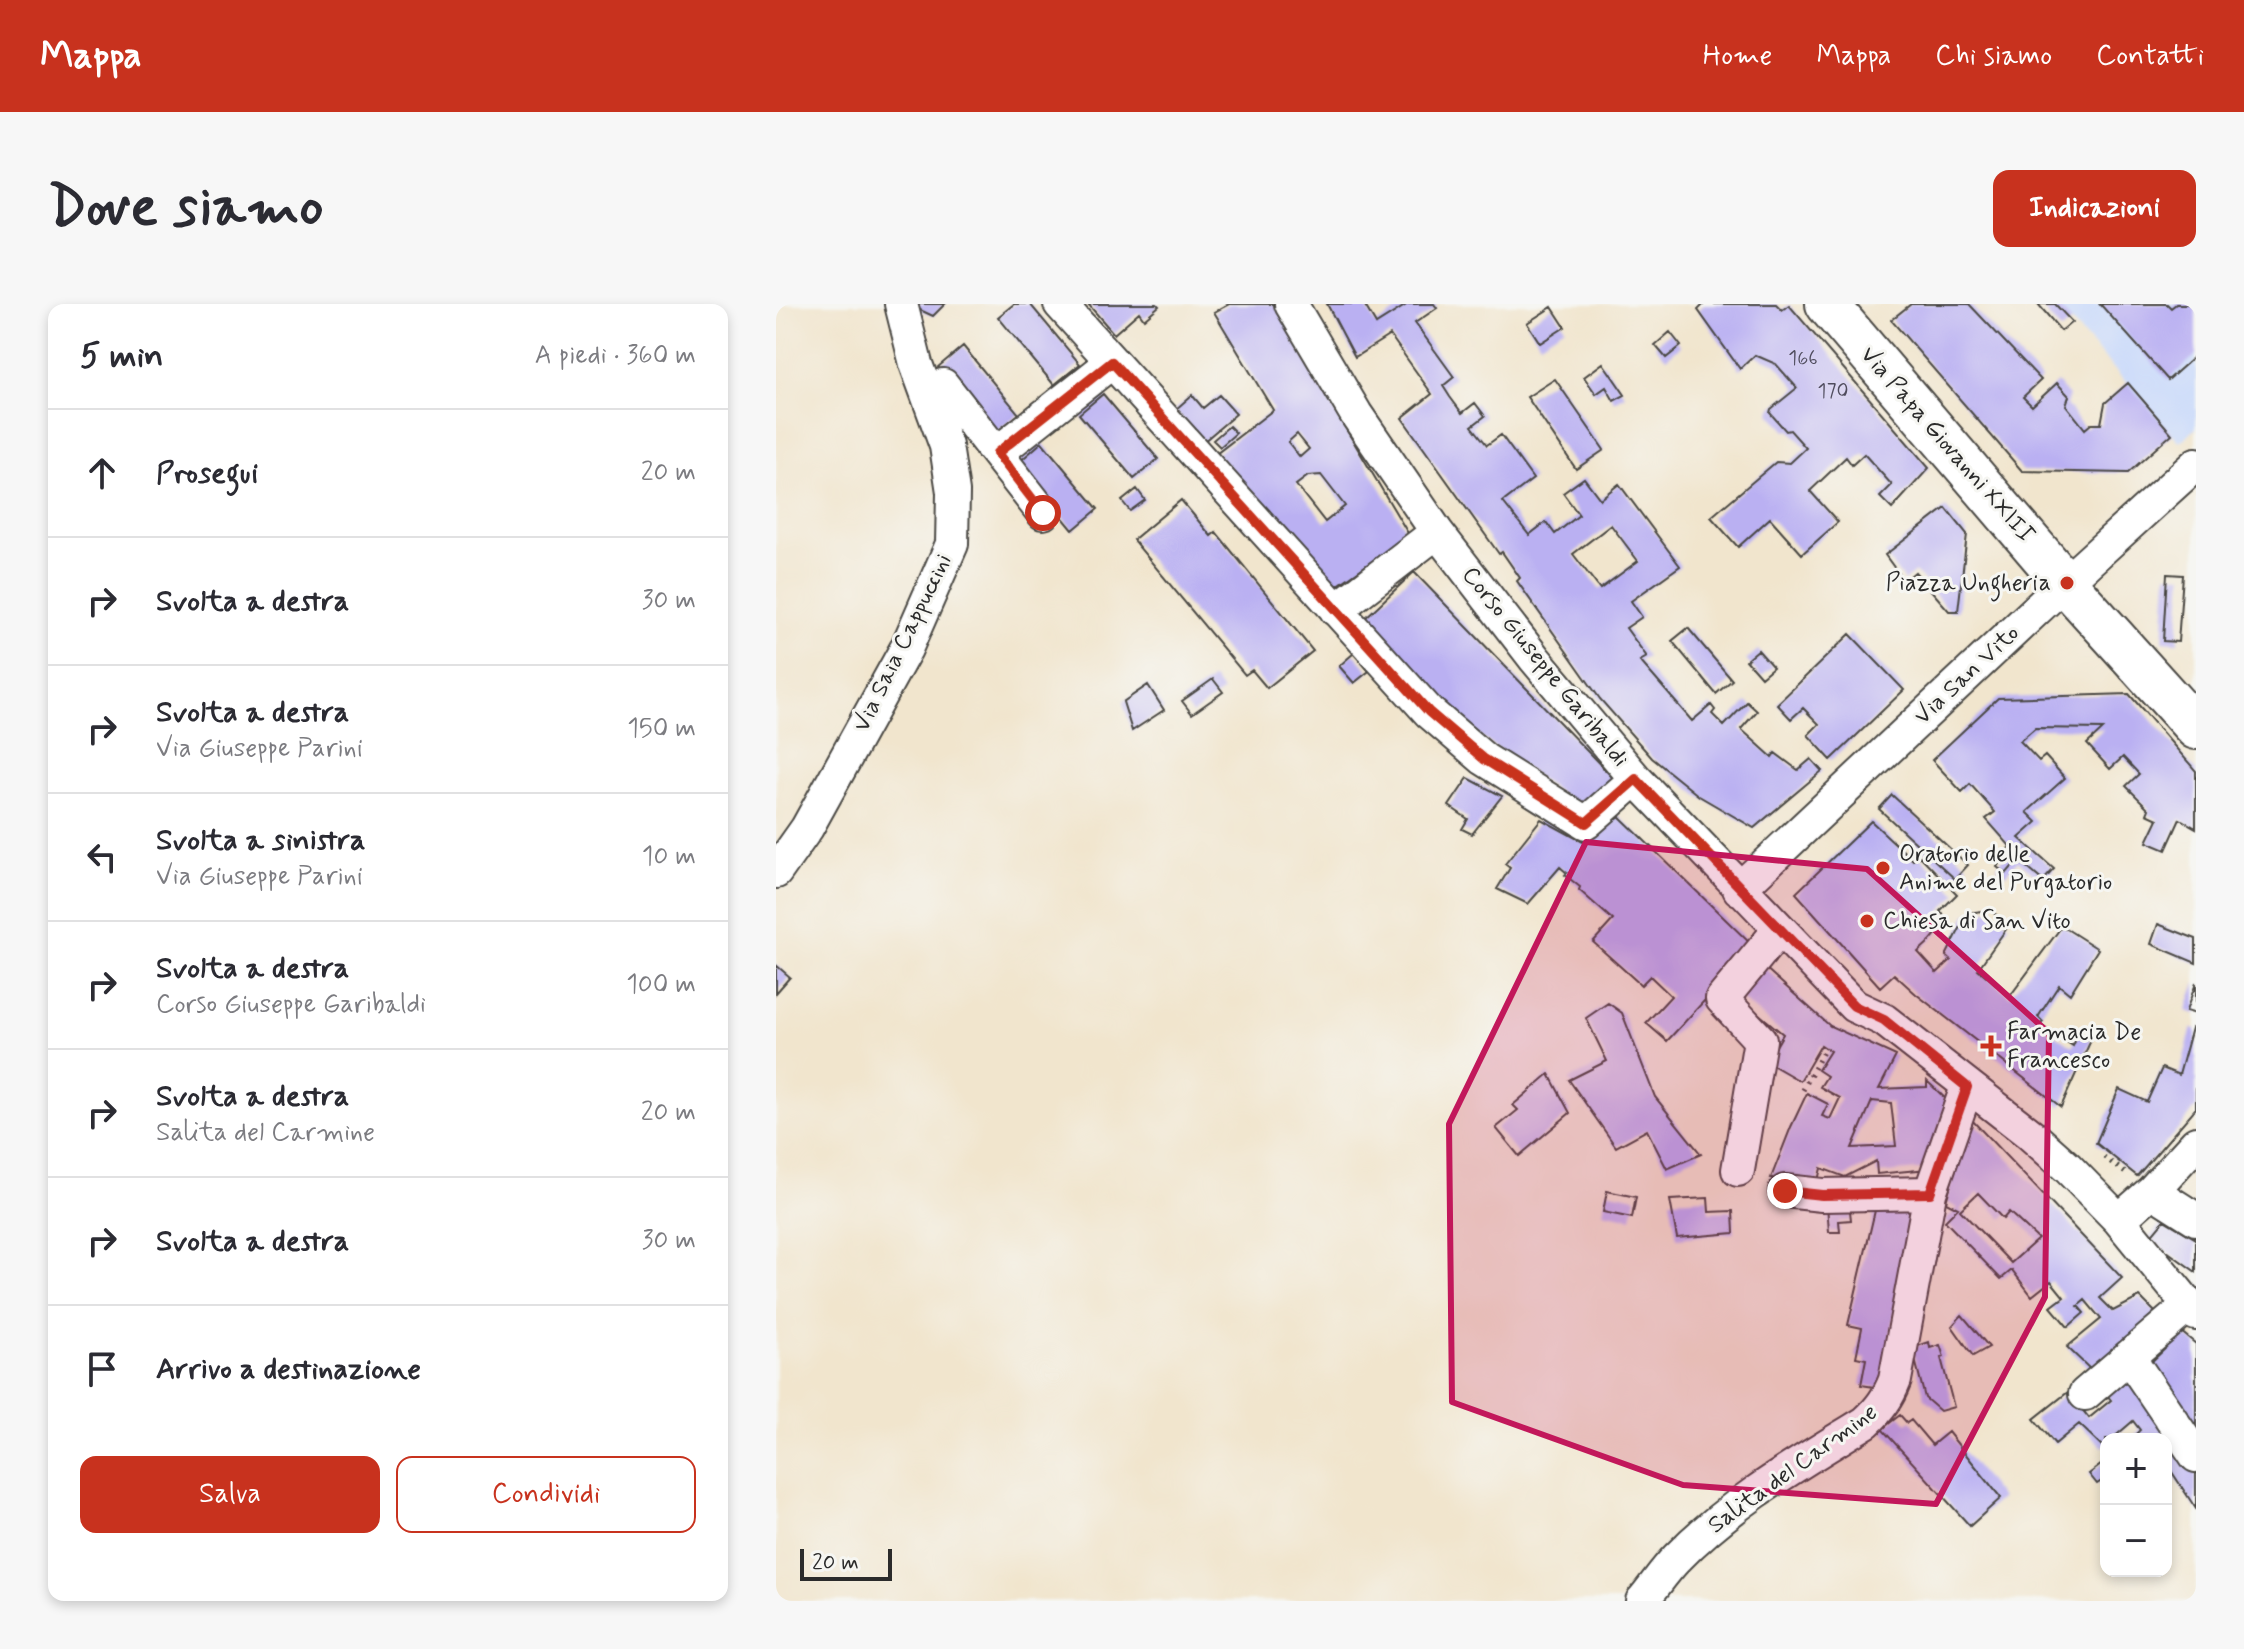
<!DOCTYPE html>
<html lang="it">
<head>
<meta charset="utf-8">
<style>
	body { margin:0; font-family:Mynerve,sans-serif; background:#f7f7f7; color:#2b2b33 }
	.controls { position:absolute; right:24px; bottom:24px; display:grid; overflow:hidden; border-radius:16px; box-shadow:0 4px 12px #0003 }
	.controls button { width:72px; height:72px; display:grid; place-items:center; padding:0; border:0; border-bottom:2px solid #e1e1e2; background:#fff; color:#2b2b33; font:40px sans-serif }
	.scale { position:absolute; left:24px; bottom:20px; width:92px; box-sizing:border-box; padding-left:8px; border:4px solid #2b2b2b; border-top:0; font-size:22px; line-height:28px; white-space:nowrap; color:#2b2b2b; -webkit-text-stroke:6px #f6f6f2; paint-order:stroke }
	.stop { position:absolute; width:24px; height:24px; margin:-18px; border:6px solid #c8321e; border-radius:50%; background:#fff }
	.stop.end { background:#c8321e; border-color:#fff; box-shadow:0 2px 8px #0008 }
	.list { margin:0; padding:0; list-style:none }
	h2 { display:flex; justify-content:space-between; align-items:center; height:104px; margin:0; padding:0 32px; font-size:34px }
	h2 small { font-size:26px; font-weight:400; color:#7c7c81 }
	.list li { display:grid; grid-template-columns:52px 1fr auto; gap:24px; align-items:center; box-sizing:border-box; height:128px; padding:0 32px; border-top:2px solid #e1e1e2 }
	.list b { display:block; font-size:30px; white-space:nowrap }
	.list p { margin:0; font-size:26px; white-space:nowrap; color:#7c7c81 }
	.list em { font-size:26px; font-style:normal; color:#7c7c81 }
	.actions { display:flex; gap:16px; padding:24px 32px }
	.actions a { flex:1; padding:18px 0; border:2px solid #c8321e; border-radius:16px; text-align:center; font-size:28px; color:#c8321e }
	.actions .main { background:#c8321e; color:#fff }
	.icon { flex:none; width:44px; height:44px; fill:none; stroke:currentColor; stroke-width:2; stroke-linecap:round; stroke-linejoin:round }
	.map { position:relative; flex:none; width:1420px; height:1297px; overflow:hidden; border-radius:16px }
	header { display:flex; align-items:center; gap:48px; box-sizing:border-box; height:112px; padding:0 40px; background:#c8321e; color:#fff }
	header strong { font-size:38px }
	nav { display:flex; gap:44px; margin-inline-start:auto; font-size:28px }
	.intro { display:flex; align-items:center; justify-content:space-between; box-sizing:border-box; height:192px; padding:0 48px }
	h1 { margin:0; font-size:56px }
	.button { padding:20px 36px; border-radius:16px; background:#c8321e; color:#fff; font-size:28px; font-weight:700 }
	main { display:flex; gap:48px; padding:0 48px }
	aside { flex:1; background:#fff; border-radius:16px; box-shadow:0 4px 12px #0003 }
	.map>svg:first-child { display:block }
</style>
</head>
<body>
<header>
<strong>Mappa</strong>
<nav><a>Home</a><a>Mappa</a><a>Chi siamo</a><a>Contatti</a></nav>
</header>
<div class="intro"><h1>Dove siamo</h1><a class="button">Indicazioni</a></div>
<main>
<aside>
<h2>5 min<small>A piedi · 360 m</small></h2>
<ul class="list">
<li><svg class="icon" aria-label="ahead" viewBox="0 0 24 24"><path d="M12 20V5M6 11l6-6 6 6"/></svg><div><b>Prosegui</b></div><em>20 m</em></li>
<li><svg class="icon" aria-label="right" viewBox="0 0 24 24"><path d="M7 20v-9h11M14 6l5 5-5 5"/></svg><div><b>Svolta a destra</b></div><em>30 m</em></li>
<li><svg class="icon" aria-label="right" viewBox="0 0 24 24"><path d="M7 20v-9h11M14 6l5 5-5 5"/></svg><div><b>Svolta a destra</b><p>Via Giuseppe Parini</p></div><em>150 m</em></li>
<li><svg class="icon" aria-label="left" viewBox="0 0 24 24"><path d="M17 20v-9H6M10 6l-5 5 5 5"/></svg><div><b>Svolta a sinistra</b><p>Via Giuseppe Parini</p></div><em>10 m</em></li>
<li><svg class="icon" aria-label="right" viewBox="0 0 24 24"><path d="M7 20v-9h11M14 6l5 5-5 5"/></svg><div><b>Svolta a destra</b><p>Corso Giuseppe Garibaldi</p></div><em>100 m</em></li>
<li><svg class="icon" aria-label="right" viewBox="0 0 24 24"><path d="M7 20v-9h11M14 6l5 5-5 5"/></svg><div><b>Svolta a destra</b><p>Salita del Carmine</p></div><em>20 m</em></li>
<li><svg class="icon" aria-label="right" viewBox="0 0 24 24"><path d="M7 20v-9h11M14 6l5 5-5 5"/></svg><div><b>Svolta a destra</b></div><em>30 m</em></li>
<li><svg class="icon" aria-label="arrive" viewBox="0 0 24 24"><path d="M6 21V4h12l-3 4 3 4H6"/></svg><div><b>Arrivo a destinazione</b></div></li>
</ul>
<div class="actions"><a class="main">Salva</a><a>Condividi</a></div>
</aside>
<div class="map">
<svg width="1420" height="1297" viewBox="0 0 1420 1297">
	<rect width="100%" height="100%" fill="#f6f6f2"/>
	<filter id="ink" filterUnits="userSpaceOnUse"><feTurbulence type="fractalNoise" baseFrequency=".0125" numOctaves="2"/><feDisplacementMap in="SourceGraphic" scale="16" xChannelSelector="R" yChannelSelector="G"/><feConvolveMatrix kernelMatrix="1 2 1 2 8 2 1 2 1" color-interpolation-filters="sRGB"/></filter>
	<filter id="wash" filterUnits="userSpaceOnUse"><feTurbulence type="fractalNoise" baseFrequency=".006" numOctaves="4" result="noise"/><feDisplacementMap in="SourceGraphic" scale="32" xChannelSelector="R" yChannelSelector="G"/><feGaussianBlur stdDeviation="1.8" result="paint"/><feColorMatrix in="noise" values="0 0 0 0 0 0 0 0 0 0 0 0 0 0 0 0 0 1.4 0 .05"/><feComposite in="paint" operator="in"/></filter>
	<g filter="url(#wash)">
		<rect width="100%" height="100%" fill="#f1e5cd"/>
		<path fill="#ccdbfa" d="M1279,0H1420V124L1404,138Z"/>
		<g id="blocks">
			<path fill="#bab0f2" fill-rule="evenodd" d="M142,0H169L157,12L142,5Z
				M238,0H254L304,60L278,81L222,13Z
				M312,0H381L383,2L368,15L363,8L338,30Z
				M453,0H500L545,83L633,231L558,284L440,150L497,106L438,8ZM521,130L533,145L524,153L512,138ZM545,171L569,202L549,218L520,181L532,172Z
				M551,0H588L600,20L632,0H658L661,4L639,19L678,73L667,82L674,93L686,109L699,99L709,112L696,122L711,141L725,131L757,175L727,198L753,231L770,218L779,230L803,211L787,189L808,174L824,195L843,180L904,262L855,297L866,313L850,324L871,353L864,357L916,417L935,401L939,406L936,410L948,422L971,398L981,407L965,425L996,453L999,449L1022,466L1035,455L1046,467L978,524L923,492L876,454L824,395L741,277L744,274L726,248L723,250L626,114L656,90L614,31L579,53ZM835,221L862,257L824,285L797,250Z
				M928,0H1000L1006,6L1013,1L1153,164L1116,205L1104,193L1116,181L1088,150L1076,161L1070,153L1034,187L1062,218L1026,250L994,214L962,243L935,213L1000,158L1014,159L1030,144L1014,126L1010,127L994,109L995,105L1021,84L1000,60L979,51L964,65L922,6Z
				M1135,0H1193L1265,76L1247,93L1256,102L1281,79L1293,92L1290,101L1309,125L1315,120H1325L1329,99L1352,79L1396,130L1352,169L1246,167L1115,16Z
				M1262,0H1279L1296,18L1285,27Z
				M1324,0H1391L1395,4L1400,0H1420V51L1392,76Z
				M776,3L789,23L764,39L751,19Z
				M894,28L905,42L890,54L879,41Z
				M187,42L243,110L218,130L162,63Z
				M827,59L849,91L838,97L830,83L820,90L808,73Z
				M779,75L828,146L800,165L751,93Z
				M327,90L382,155L358,175L303,110Z
				M416,91L427,104L443,91L460,110L427,138L399,106Z
				M453,122L460,129L444,143L437,136Z
				M266,138L322,205L297,226L242,159Z
				M361,185L369,196L354,207L346,197Z
				M405,196L435,232L440,228L537,347L491,384L476,366L469,371L357,236Z
				M1170,204L1191,230L1182,307H1173L1139,268L1128,277L1109,251Z
				M638,268L839,476L811,508L685,419L587,316Z
				M1391,270L1407,271L1402,338L1387,337Z
				M912,324L956,376L940,390L896,337Z
				M1074,330L1128,386L1055,456L1032,431L1043,420L1027,404L1015,415L1001,400Z
				M982,346L997,363L985,373L970,356Z
				M578,349L593,367L578,379L563,362Z
				M437,375L447,388L416,410L406,397Z
				M372,381L388,406L356,427L347,398Z
				M1353,390L1420,467V524L1404,515L1390,546L1371,538L1382,515L1371,510L1373,505L1350,482L1363,470L1347,453L1334,465L1311,440L1327,425L1259,424L1244,437L1263,457L1269,452L1289,474L1251,508L1261,518L1243,534L1278,565L1267,577L1242,556L1230,570L1221,563L1234,542L1210,515L1219,508L1194,480L1186,488L1156,456L1222,394Z
				M692,474L726,492L696,530L686,525L692,515L673,502Z
				M1116,491L1192,561L1179,575L1103,505Z
				M839,508L978,643L891,737L870,719L895,692L874,672L865,681L817,638L837,616L803,586L804,583L789,571L791,569L784,563L752,600L721,585L734,564L729,560L765,515L807,538Z
				M1095,517L1137,556L1144,552L1181,590L1164,607L1172,616L1155,636L1142,648L1161,669L1175,656L1170,652L1192,609L1214,606L1233,621L1202,665L1234,692L1286,622L1322,645L1294,690L1283,681L1262,713L1267,718L1264,721L1297,742L1302,730L1315,736L1285,803L1140,690L1118,670L1104,683L1020,589Z
				M1382,620L1420,635V659L1375,640Z
				M0,661L14,673L0,689Z
				M987,662L1054,722L1120,752L1103,785L1151,783V777L1171,796L1152,865L1101,870L1100,857L1069,873L1045,864L1040,885L995,874L1015,823L1031,789L1052,800L1046,812L1054,815L1064,794L1044,783L1051,772L1042,766L1054,747L1045,741L1024,777L991,758L1007,730L965,695ZM1096,797L1115,799L1120,842L1076,844Z
				M1420,679V710L1410,707Z
				M832,699L846,709L879,793L925,850L891,865L871,826L840,843L793,776L831,757L810,714Z
				M1416,724L1420,725V804L1361,872L1320,839L1343,785L1371,798L1386,764L1403,771Z
				M773,770L794,809L743,852L720,824L742,806L737,801Z
				M1193,813L1346,974L1324,994L1337,1007L1364,993L1385,1014L1316,1067L1291,1043L1325,1015L1309,996L1302,1002L1308,1009L1292,1023L1275,1003L1288,993L1275,977L1256,992L1236,966L1225,975L1169,917L1182,904L1170,898ZM1202,889L1227,915L1233,908L1262,935L1235,959L1184,906Z
				M831,887L860,893L856,914L827,908Z
				M932,894L933,908L957,907L958,929L901,934L894,896Z
				M1073,898L1075,916L1063,917L1064,928H1053L1051,900Z
				M1101,898L1139,900L1105,1084L1085,1081L1090,1055L1080,1053L1086,1024L1072,1021Z
				M1388,916L1420,935V968L1373,934Z
				M1186,1011L1213,1043L1197,1052L1176,1022Z
				M1399,1023L1420,1040V1128L1371,1062L1389,1045L1383,1037Z
				M1153,1038L1154,1044L1164,1041L1168,1053L1165,1054L1178,1103L1164,1107L1149,1094L1136,1044Z
				M1355,1071L1420,1160V1205L1390,1159V1135H1363L1359,1131L1364,1126L1357,1117L1336,1135H1330V1140L1327,1143L1303,1120L1279,1140L1258,1115L1292,1088L1313,1114L1335,1096L1331,1091Z
				M1124,1111L1131,1119L1135,1116L1156,1141L1172,1128L1225,1194L1194,1222L1106,1125Z
				M1330,1157V1174L1321,1180L1313,1170Z"/>
		</g>
	</g>
	<g filter="url(#ink)">
		<use href="#blocks" fill-opacity="0" stroke="#494743" stroke-width="2"/>
		<g fill="none" stroke-linecap="round" stroke-linejoin="round">
			<g stroke="#494743" stroke-width="36">
				<path id="minor" d="M284,0L653,408L708,455L810,519L860,475
					M515,0L580,110L661,228L759,355L860,475L1078,702L1108,716L1254,830L1292,864L1343,916L1420,1010
					M167,81L267,209
					M221,149L336,58
					M560,306L661,228
					M0,568L31,524L130,345L176,240L177,188L170,142L140,60L125,0
					M963,585L1289,279L1420,160
					M962,866L984,736L946,695L1003,626
					M1009,887L1046,891L1154,889
					M1376,887L1420,915
					M1343,916L1376,887L1420,839
					M1353,1053L1420,1152
					M1309,1090L1412,1002
					M866,1297C878,1283 888,1267 901,1254C955,1198 1024,1159 1090,1118C1104,1105 1112,1094 1119,1076L1154,889L1191,783"/>
			</g>
			<g stroke="#494743" stroke-width="46">
				<path id="major" d="M1051,0L1289,279L1420,424"/>
			</g>
			<path stroke="#494743" stroke-width="5" stroke-dasharray="2 6" stroke-linecap="butt" d="M1027,786L1049,744
				M1328,853L1352,871"/>
			<use href="#minor" stroke="#fff" stroke-width="32"/>
			<use href="#major" stroke="#fff" stroke-width="42"/>
		</g>
	</g>
	<g fill="none" stroke-linecap="round" stroke-linejoin="round" filter="url(#ink)">
		<path stroke="#c8321e" stroke-width="10" d="M267,209L221,149L336,58L653,408L708,455L810,519L860,475L1078,702L1108,716L1191,783L1154,889L1046,891L1009,887"/>
	</g>
	<path fill="#c2185b" fill-opacity="0.2" stroke="#c2185b" stroke-width="6" stroke-linejoin="round" d="M810,538L1091,565L1273,729L1269,993L1160,1200L907,1181L676,1098L673,820Z"/>
	<g fill="#c8321e" stroke="#f6f6f2" stroke-width="3">
		<circle cx="1291" cy="279" r="8"/>
		<circle cx="1107" cy="564" r="8"/>
		<circle cx="1091" cy="617" r="8"/>
		<path d="M1211 730h8v8h8v8h-8v8h-8v-8h-8v-8h8z"/>
	</g>
	<g text-anchor="middle" dominant-baseline="central" stroke-width="6" stroke-linejoin="round" paint-order="stroke">
		<g font-size="20" fill="#4f4c5d">
			<text x="1027" y="54">166</text>
			<text x="1057" y="87">170</text>
		</g>
		<g font-size="24" fill="#2b2b2b" stroke="#f6f6f2">
			<text transform="translate(1171 141) rotate(49)">Via Papa Giovanni XXIII</text>
			<text transform="translate(127 339) rotate(-64)">Via Saia Cappuccini</text>
			<text transform="translate(769 363) rotate(51)">Corso Giuseppe Garibaldi</text>
			<text transform="translate(1191 371) rotate(-43)">Via San Vito</text>
			<text transform="translate(1017 1165) rotate(-36)">Salita del Carmine</text>
		</g>
		<g font-size="24" fill="#2b2b2b" stroke="#f6f6f2" text-anchor="start">
			<text x="1275" y="279" text-anchor="end">Piazza Ungheria</text>
			<text x="1123" y="550">Oratorio delle<tspan x="1123" dy="28">Anime del Purgatorio</tspan></text>
			<text x="1107" y="617">Chiesa di San Vito</text>
			<text x="1231" y="728">Farmacia De<tspan x="1231" dy="28">Francesco</tspan></text>
		</g>
	</g>
</svg>
<div class="controls">
<button>+</button>
<button>−</button>
</div>
<div class="scale">20 m</div>
<div class="stop" style="left:267px;top:209px"></div>
<div class="stop end" style="left:1009px;top:887px"></div>
</div>
</main>
</body>
</html>
